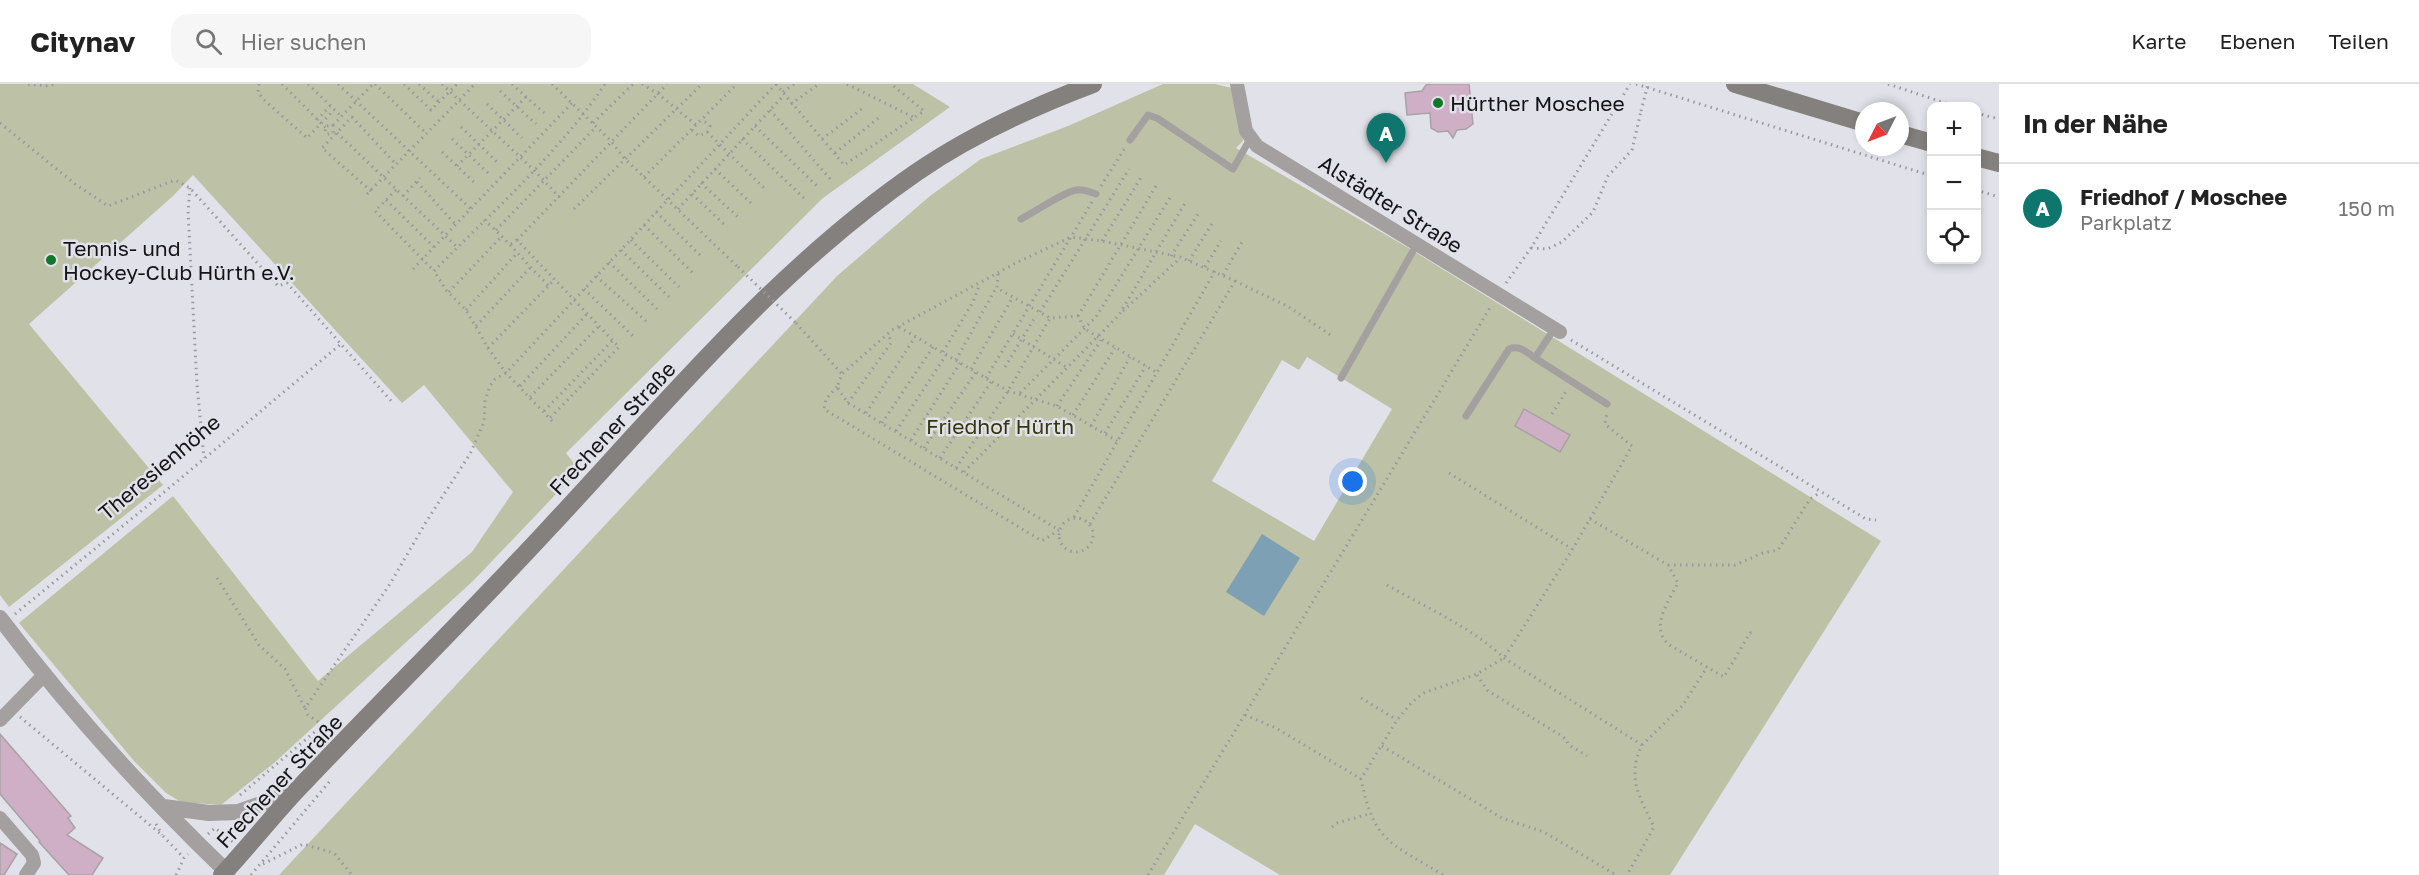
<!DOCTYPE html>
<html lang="de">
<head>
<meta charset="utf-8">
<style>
	body { margin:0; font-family:"Golos Text",sans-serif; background:#f6f6f6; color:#222 }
	.controls { position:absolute; right:18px; top:18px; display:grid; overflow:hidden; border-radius:12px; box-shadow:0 3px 9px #0003 }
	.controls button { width:54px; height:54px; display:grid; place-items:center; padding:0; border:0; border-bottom:2px solid #e0e0e0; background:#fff; color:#222; font:30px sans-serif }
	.compass { position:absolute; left:1855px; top:18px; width:54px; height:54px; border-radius:50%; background:#fff; box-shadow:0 3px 9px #0003; rotate:228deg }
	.you { position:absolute; left:1353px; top:398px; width:21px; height:21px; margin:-15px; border:4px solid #fff; border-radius:50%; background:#1a73e8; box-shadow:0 0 0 9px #1a73e833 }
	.badge { display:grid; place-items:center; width:39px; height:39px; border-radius:50%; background:#0f766e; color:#fff; font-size:20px; font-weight:700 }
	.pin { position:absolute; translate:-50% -50px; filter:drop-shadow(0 2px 3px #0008) }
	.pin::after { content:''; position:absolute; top:32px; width:21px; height:18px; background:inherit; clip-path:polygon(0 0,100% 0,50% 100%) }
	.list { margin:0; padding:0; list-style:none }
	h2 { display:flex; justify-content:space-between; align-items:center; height:78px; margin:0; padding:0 24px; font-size:26px }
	h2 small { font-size:20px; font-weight:400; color:#767676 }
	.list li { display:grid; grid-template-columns:39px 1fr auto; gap:18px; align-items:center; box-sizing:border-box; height:90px; padding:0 24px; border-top:2px solid #e0e0e0 }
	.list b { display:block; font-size:22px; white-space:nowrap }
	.list p { margin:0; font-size:20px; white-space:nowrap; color:#767676 }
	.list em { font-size:20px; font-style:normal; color:#767676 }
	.icon { flex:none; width:33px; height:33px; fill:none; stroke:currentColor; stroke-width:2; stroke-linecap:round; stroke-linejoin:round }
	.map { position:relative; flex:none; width:1999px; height:791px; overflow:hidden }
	header { display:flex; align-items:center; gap:36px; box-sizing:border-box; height:84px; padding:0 30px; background:#fff; border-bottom:2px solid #e0e0e0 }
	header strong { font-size:28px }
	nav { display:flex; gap:33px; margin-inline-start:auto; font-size:21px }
	.search { width:420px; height:54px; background:#f6f6f6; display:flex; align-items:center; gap:15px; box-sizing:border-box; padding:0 21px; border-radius:18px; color:#767676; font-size:22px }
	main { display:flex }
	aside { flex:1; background:#fff }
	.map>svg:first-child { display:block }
</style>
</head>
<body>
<header>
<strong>Citynav</strong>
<div class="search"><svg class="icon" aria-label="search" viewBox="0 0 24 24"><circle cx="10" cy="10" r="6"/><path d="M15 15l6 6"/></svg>Hier suchen</div>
<nav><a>Karte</a><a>Ebenen</a><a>Teilen</a></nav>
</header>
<main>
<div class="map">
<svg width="1999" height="791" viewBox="0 0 1999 791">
	<rect width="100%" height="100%" fill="#e1e2e9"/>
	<path fill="#bdc1a6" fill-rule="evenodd" d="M0,0H913L950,23L823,114L566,369L579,386L474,496L274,679L221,721L181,718L166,709L134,677L19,539L173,412L318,597L472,468L513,408L424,301L402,319L193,91L173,112L29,240L163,401L9,523L0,511Z
		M1163,0H1215L1232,4L1243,57L1236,64L1407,163L1881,457L1670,791H1280L1195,740L1164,791H279L837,192L930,112L981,75L1068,42ZM1307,273L1392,325L1314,457L1212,397L1282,276L1299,286Z"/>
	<path fill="#7ea0b4" d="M1262,450L1300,474L1264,532L1226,508Z"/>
	<path fill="#cfafc6" stroke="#a8a2a6" stroke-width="1.5" d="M1432,0H1469L1473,40L1466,45L1457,46L1453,54L1448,47L1438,48L1431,44L1430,29L1407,31L1405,9L1422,7L1426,1Z
		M1524,325L1570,351L1560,368L1515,342Z
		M0,650L71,732L68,734L75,744L67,751L103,774L92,791H69L39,758L40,757L0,710Z
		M0,759L17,770L4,791H0Z"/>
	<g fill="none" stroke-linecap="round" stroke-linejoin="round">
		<path stroke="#98999e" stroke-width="3" stroke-dasharray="1.5 4.5" stroke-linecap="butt" d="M28,0L50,2L54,0
			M259,0L258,8L263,15L307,54L334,26
			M282,0L326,44
			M308,0L341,32
			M338,0L471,125
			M375,0L427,50
			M404,0L431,26L457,0
			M419,0L439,18
			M442,0L534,86L560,114
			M512,0L544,29
			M552,0L611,57L624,74L738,183
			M642,0L657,9L696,41
			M776,0L844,81L924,27L891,0
			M847,0L915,34
			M1636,0L1932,92
			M1888,0L1954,22
			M500,7L536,40
			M783,8L794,0
			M487,20L522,54
			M791,20L819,0
			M770,26L832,97
			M1976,29L1999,35
			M317,36L330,22
			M0,39L75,100L108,122L175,96L190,104L278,202L287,199L392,318
			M593,39L633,0
			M333,41V49L327,50L325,48L326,42L333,41L373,0
			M755,42L818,103
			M461,43L497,78
			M692,46L699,52L707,48L710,42L702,35
			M707,48L767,107
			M337,49L457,163
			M452,55L488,89
			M742,55L806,116
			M822,55L863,24
			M442,68L476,100
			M835,69L881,32
			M457,82L526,13
			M715,85L752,120
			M644,93L737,0
			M417,98L456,141
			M701,99L738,133
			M1101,102L1125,64
			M190,104L188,127L197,301L204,374
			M396,106L375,127L434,187
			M1976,106L1999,113
			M371,107L322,64L352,33L396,80
			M367,110L475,0
			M692,110L727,143
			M403,112L420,94
			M386,116L434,163
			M574,125L702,0
			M678,125L784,11
			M656,128L702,173
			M484,136C508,156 526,180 549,202
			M644,141L693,189
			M496,146L596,43
			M517,156L667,0
			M631,156L679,203
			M1102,157L1142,92
			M511,160L517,156L619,263L550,334
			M1531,164L1547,165L1562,158L1593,128L1608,92L1632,66L1641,27
			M621,166L669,213
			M1171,172L1200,127
			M1189,177L1213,138
			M609,178L657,225
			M1205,183L1221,157
			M413,185L572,19
			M998,190L997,204L1050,234L1078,232L1085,245L1156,288
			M1223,191L1242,158
			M596,192L647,238
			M1235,197L1289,223L1332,252
			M1506,199L1531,164L1630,0
			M584,205L633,252
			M449,208L502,152
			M466,226L518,168
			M1123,227L1179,175
			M1040,228L1129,85
			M1078,232L1156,102
			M796,239L842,290
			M476,242L530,184
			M899,243L1008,307L1057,322L1117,357
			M1013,250L1066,283
			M1571,256L1866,435L1876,436
			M488,264L555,195
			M943,268L973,218L979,202
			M956,276L996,204
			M1005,283L1035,233
			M971,285L1013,213
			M986,294L1092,118
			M520,302L587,230
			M837,303L826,315L824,325L1042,457L1059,446L848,319L837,303L842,290L892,246L1016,179L1071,153L1102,157L1180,173L1235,197L1090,440
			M1020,309L1096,233L1171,112
			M530,313L599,242
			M848,319L891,259L889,251
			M1057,322L1101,256
			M544,327L613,256
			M866,329L915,253
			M1552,330L1567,306
			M1073,331L1115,264
			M552,337L506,289L488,264L466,226L446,206L434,187C493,127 558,70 605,0
			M882,339L933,263
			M1091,342L1130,273
			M896,347L946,271
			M1105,349L1146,282
			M911,356L960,279
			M924,364L976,288
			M940,374L991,298
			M956,384L1008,307L1050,234
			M964,388L1119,231L1185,119
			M1449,389L1572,465
			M1074,433L1215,187
			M1059 451a17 17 0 1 1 34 0a17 17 0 1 1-34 0Z
			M1590,435L1668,481L1678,499C1668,518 1648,546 1671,562L1724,593L1750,549H1754
			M1668,481H1735L1763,469L1778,466L1810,415L1821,408
			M217,494L259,561L285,585L305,624
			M1387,501C1425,523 1471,543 1504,574L1642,661C1626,693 1640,714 1654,743L1627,791
			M15,530L162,410L341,260
			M1477,591L1488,607L1557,649L1566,655L1568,660L1587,672
			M1361,614L1397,636
			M1245,631L1276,644L1361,695
			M20,633L162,751L184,774
			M333,648L308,631L305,624L390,500L426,438L470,370L484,338L485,317L490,302L495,295L506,289L776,0
			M1642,661L1683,621L1707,583
			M1382,662L1502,734L1544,748L1616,791
			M240,711L323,641
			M156,740L162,751
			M1332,743L1337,739L1369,730
			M208,750L215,744L233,758
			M263,780L303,760L334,769L352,791
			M176,791L184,774L188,770
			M251,791L330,697
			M1148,791L1491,222
			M1443,791C1392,759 1374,760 1361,695L1397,636L1412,618L1424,609L1477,590L1504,574L1572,466L1632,362L1605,340L1607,328"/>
		<path stroke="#a3a09f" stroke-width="7" d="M1130,56L1148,31L1157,34L1233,85L1250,55
			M1021,135C1033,129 1067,106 1077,106C1083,105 1090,108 1096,110
			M1554,245L1535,274L1607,320
			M1341,294L1417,160
			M1466,332L1509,265C1520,261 1526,268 1535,274"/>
		<path stroke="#a3a09f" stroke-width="14" d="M1237,0L1246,47L1257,62L1560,248
			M0,636L45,590
			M0,734L32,771L34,779L26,791"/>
		<path stroke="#a3a09f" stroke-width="16" d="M0,534C66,622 146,710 226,787
			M164,723L209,729L238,728L296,708"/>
		<path stroke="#84807e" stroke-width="18" d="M1735,0L1864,39
			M1900,50L1932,59
			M1976,73L1999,79
			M222,791C248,763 271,734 297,706C380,618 467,533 549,444C665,320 776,185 917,88C971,51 1032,23 1093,0"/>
		<path stroke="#98999e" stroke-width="3" stroke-dasharray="1.5 4.5" stroke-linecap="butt" d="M1641,27L1648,0
			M738,183L796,239"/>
	</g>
	<g fill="#117729" stroke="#e1e2e9" stroke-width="2">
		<circle cx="1438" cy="19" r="6"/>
		<circle cx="51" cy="176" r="6"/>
	</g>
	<g text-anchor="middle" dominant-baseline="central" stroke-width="5" stroke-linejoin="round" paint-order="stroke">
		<g font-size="21" fill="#141417" stroke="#e1e2e9" text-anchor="start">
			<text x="1450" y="19">Hürther Moschee</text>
			<text x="63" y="164">Tennis- und<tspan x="63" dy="24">Hockey-Club Hürth e.V.</tspan></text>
		</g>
		<g font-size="21" fill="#141417" stroke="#e1e2e9">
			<text transform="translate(1391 120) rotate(32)">Alstädter Straße</text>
			<text transform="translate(612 344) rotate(-47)">Frechener Straße</text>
			<text transform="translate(159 383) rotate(-40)">Theresienhöhe</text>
			<text transform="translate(279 697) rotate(-47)">Frechener Straße</text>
		</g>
		<g font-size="21" fill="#34370c" stroke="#e1e2e9">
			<text x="1000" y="342">Friedhof Hürth</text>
		</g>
	</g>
</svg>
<div class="controls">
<button>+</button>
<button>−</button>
<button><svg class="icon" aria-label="locate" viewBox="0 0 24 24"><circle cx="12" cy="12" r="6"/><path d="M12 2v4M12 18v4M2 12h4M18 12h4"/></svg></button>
</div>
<svg class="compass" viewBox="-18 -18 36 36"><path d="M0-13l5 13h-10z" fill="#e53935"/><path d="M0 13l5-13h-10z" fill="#767676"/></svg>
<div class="you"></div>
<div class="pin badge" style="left:1386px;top:79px">A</div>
</div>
<aside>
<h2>In der Nähe<small></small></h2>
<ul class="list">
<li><span class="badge">A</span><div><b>Friedhof / Moschee</b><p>Parkplatz</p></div><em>150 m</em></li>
</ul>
</aside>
</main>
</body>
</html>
